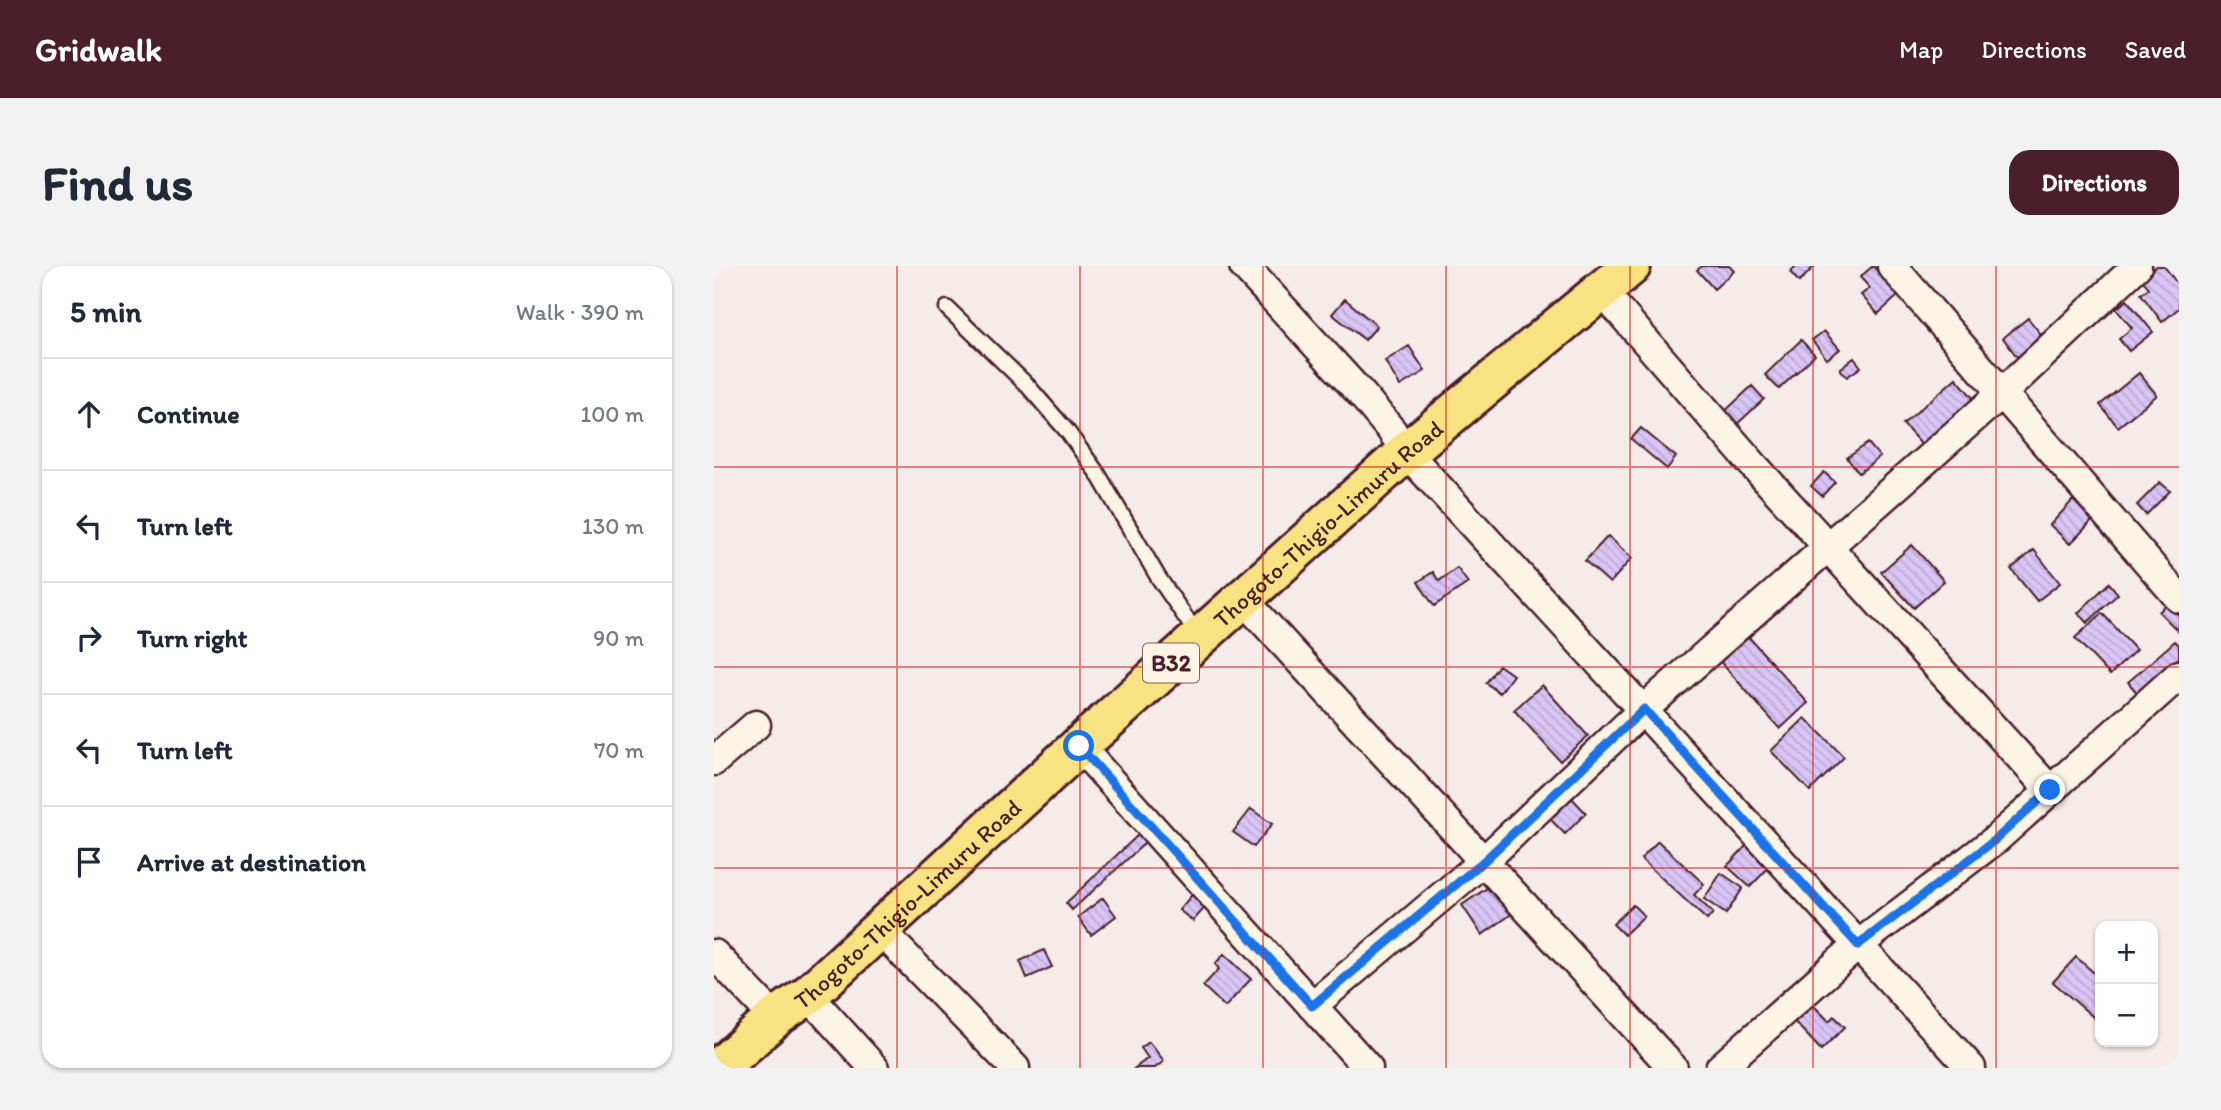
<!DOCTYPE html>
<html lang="en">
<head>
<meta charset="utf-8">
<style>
	body { margin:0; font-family:Itim,sans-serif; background:#f2f2f3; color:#1f2937 }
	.controls { position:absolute; right:21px; bottom:21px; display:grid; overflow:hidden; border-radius:14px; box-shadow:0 2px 5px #0004 }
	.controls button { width:63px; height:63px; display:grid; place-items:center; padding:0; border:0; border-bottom:2px solid #e0e1e3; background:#fff; color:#1f2937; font:35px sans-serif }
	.stop { position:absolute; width:21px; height:21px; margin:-16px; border:5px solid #1a73e8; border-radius:50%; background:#fff }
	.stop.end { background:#1a73e8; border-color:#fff; box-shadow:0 2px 7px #0008 }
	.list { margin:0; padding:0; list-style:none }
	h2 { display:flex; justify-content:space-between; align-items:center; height:91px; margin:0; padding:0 28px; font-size:30px }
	h2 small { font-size:23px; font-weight:400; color:#747a83 }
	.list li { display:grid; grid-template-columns:46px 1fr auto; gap:21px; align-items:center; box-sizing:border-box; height:112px; padding:0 28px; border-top:2px solid #e0e1e3 }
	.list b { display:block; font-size:26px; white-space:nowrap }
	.list em { font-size:23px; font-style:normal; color:#747a83 }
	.icon { flex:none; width:38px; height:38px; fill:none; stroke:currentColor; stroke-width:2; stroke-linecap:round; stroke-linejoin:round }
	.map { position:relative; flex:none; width:1465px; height:802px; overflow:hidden; border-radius:21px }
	header { display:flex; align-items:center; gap:42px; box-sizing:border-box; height:98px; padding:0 35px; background:#4a1f2b; color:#fff }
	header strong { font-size:33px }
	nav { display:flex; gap:38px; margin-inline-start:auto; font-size:24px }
	.intro { display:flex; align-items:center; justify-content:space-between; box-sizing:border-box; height:168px; padding:0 42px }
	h1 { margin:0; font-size:49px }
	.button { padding:18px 32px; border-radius:21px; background:#4a1f2b; color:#fff; font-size:24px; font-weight:700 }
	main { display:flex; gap:42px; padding:0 42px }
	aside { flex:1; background:#fff; border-radius:21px; box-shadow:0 2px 5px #0004 }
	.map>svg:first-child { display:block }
</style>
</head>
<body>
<header>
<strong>Gridwalk</strong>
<nav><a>Map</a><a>Directions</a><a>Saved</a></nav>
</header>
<div class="intro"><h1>Find us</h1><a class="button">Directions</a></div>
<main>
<aside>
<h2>5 min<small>Walk · 390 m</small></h2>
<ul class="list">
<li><svg class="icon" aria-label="ahead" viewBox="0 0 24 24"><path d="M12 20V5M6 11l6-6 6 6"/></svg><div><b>Continue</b></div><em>100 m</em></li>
<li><svg class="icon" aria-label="left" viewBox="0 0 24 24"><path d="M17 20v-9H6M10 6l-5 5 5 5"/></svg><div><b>Turn left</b></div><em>130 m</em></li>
<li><svg class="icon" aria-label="right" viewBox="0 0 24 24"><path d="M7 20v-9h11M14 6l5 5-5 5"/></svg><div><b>Turn right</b></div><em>90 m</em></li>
<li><svg class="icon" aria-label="left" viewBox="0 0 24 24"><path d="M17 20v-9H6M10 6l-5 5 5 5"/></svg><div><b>Turn left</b></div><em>70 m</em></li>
<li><svg class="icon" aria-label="arrive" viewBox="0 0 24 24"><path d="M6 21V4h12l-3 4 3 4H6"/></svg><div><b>Arrive at destination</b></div></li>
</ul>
</aside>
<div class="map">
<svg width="1465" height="802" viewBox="0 0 1465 802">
	<defs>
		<pattern id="building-back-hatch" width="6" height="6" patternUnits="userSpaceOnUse" patternTransform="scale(1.75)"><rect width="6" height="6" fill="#d8c4f5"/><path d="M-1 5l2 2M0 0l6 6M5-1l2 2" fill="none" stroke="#bba8d2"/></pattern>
	</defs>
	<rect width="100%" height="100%" fill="#f5ebe8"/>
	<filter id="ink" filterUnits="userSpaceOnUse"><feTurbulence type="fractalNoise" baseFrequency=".0143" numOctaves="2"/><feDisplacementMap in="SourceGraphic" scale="14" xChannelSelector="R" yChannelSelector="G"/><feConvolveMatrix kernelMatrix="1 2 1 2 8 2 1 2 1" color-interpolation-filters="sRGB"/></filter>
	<g filter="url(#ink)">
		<path fill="url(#building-back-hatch)" stroke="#4a1f2b" stroke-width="2" d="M988,0H1015L1020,5L1000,23L983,4Z
			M1082,0H1101L1085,16L1076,6Z
			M1159,0L1185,29L1164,48L1147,29L1156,22L1146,11Z
			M1443,0H1450L1465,20V42L1448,56L1427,28L1435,22L1427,12Z
			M631,33L663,60L651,74L618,48Z
			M1413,34L1439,66L1415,85L1405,73L1418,62L1402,43Z
			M1314,52L1333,76L1307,96L1289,72Z
			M1110,65L1126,83L1113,93L1098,74Z
			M1087,74L1101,89L1065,123L1051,109Z
			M695,80L711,105L686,120L671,95Z
			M1140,92L1147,101L1133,111L1126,103Z
			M1425,107L1443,129L1404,161L1386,139Z
			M1242,112L1260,133L1207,178L1189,158Z
			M1038,120L1050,133L1020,161L1008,148Z
			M927,162L962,191L953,203L917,173Z
			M1154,177L1166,191L1145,207L1133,192Z
			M1110,206L1121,216L1108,230L1097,220Z
			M1446,216L1456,225L1432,249L1423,239Z
			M1359,234L1379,254L1356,278L1336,259Z
			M894,270L918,292L896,317L871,295Z
			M1198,279L1230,315L1200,342L1167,306Z
			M1320,284L1346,317L1323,335L1297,303Z
			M743,302L754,317L720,340L704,316L719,306L725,315Z
			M1395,317L1404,328L1373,357L1364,347Z
			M1456,335L1465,344V366L1445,346Z
			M1388,347L1422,384L1396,409L1361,372Z
			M1032,368L1094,437L1066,463L1004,393Z
			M1461,375L1465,379V392L1424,428L1414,416Z
			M785,399L799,409L786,427L772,417Z
			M828,419L874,470L846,495L800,444Z
			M1091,452L1130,491L1096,525L1057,485Z
			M855,529L872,547L851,568L833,550Z
			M537,543L558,558L540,581L519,566Z
			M424,569L431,577L358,644L352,637Z
			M944,575L990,618L980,629L999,647L993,654L927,593Z
			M1034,578L1057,599L1036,621L1013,600Z
			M1007,607L1029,622L1012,648L990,633Z
			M779,618L799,647L768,669L748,639Z
			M482,624L496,636L479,655L465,644Z
			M389,632L402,650L377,669L364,651Z
			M919,639L930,650L910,669L899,658Z
			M330,684L338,701L313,712L306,695Z
			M510,688L537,713L511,741L489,720L505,703L501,698Z
			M1362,691L1386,712V757L1339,716Z
			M1095,735L1115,755L1120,750L1131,761L1107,784L1077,752Z
			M435,776L450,795L441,802H421L434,792L427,782Z"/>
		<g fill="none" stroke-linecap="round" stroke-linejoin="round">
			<g stroke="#4a1f2b" stroke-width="19">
				<path id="lane" d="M233,42L313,119L353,165L384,208L444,311L485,371"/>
			</g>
			<g stroke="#4a1f2b" stroke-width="33">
				<path id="street" d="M530,0L649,130L678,165L692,186L1257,802
					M1178,0L1465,332
					M888,25L1041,201L1336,524
					M529,333L959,802
					M365,480L654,802
					M0,495L42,459
					M166,664L301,802
					M0,688L61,752
					M94,729L160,802
					M598,740L771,594L930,443L1287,128L1423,0
					M1006,802L1144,679L1281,574L1465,409"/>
			</g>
			<g stroke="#4a1f2b" stroke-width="44">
				<g id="highway">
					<path id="s1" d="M5,802L61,752L94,729L365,480L692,186L917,0"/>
				</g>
			</g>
			<use href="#lane" stroke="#fcf5e5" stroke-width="14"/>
			<use href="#street" stroke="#fcf5e5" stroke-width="28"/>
			<use href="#highway" stroke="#f8e281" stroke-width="38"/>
		</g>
	</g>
	<g fill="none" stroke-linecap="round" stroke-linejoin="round" filter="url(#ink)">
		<path stroke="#1a73e8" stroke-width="9" d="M365,480L598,740L771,594L930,443L1144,679L1281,574L1336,524"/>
	</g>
	<path fill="none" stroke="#d62828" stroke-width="2" stroke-opacity="0.55" d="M183,0V802M366,0V802M549,0V802M732,0V802M916,0V802M1099,0V802M1282,0V802M0,201H1465M0,401H1465M0,602H1465"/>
	<g text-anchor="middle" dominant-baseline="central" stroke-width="5" stroke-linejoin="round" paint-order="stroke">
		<rect fill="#fcf5e5" stroke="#7f5f63" stroke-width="2" x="429" y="377.5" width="56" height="39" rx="5"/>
		<g font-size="23" font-weight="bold" fill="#4a1f2b">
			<text x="457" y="397">B32</text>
		</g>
		<g font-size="24" fill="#4a1f2b" stroke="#fcf5e5">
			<text stroke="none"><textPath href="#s1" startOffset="817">Thogoto-Thigio-Limuru Road</textPath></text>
			<text stroke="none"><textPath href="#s1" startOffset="250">Thogoto-Thigio-Limuru Road</textPath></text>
		</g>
	</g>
</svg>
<div class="controls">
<button>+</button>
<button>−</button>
</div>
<div class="stop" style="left:365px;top:480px"></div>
<div class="stop end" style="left:1336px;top:524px"></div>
</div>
</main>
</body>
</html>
